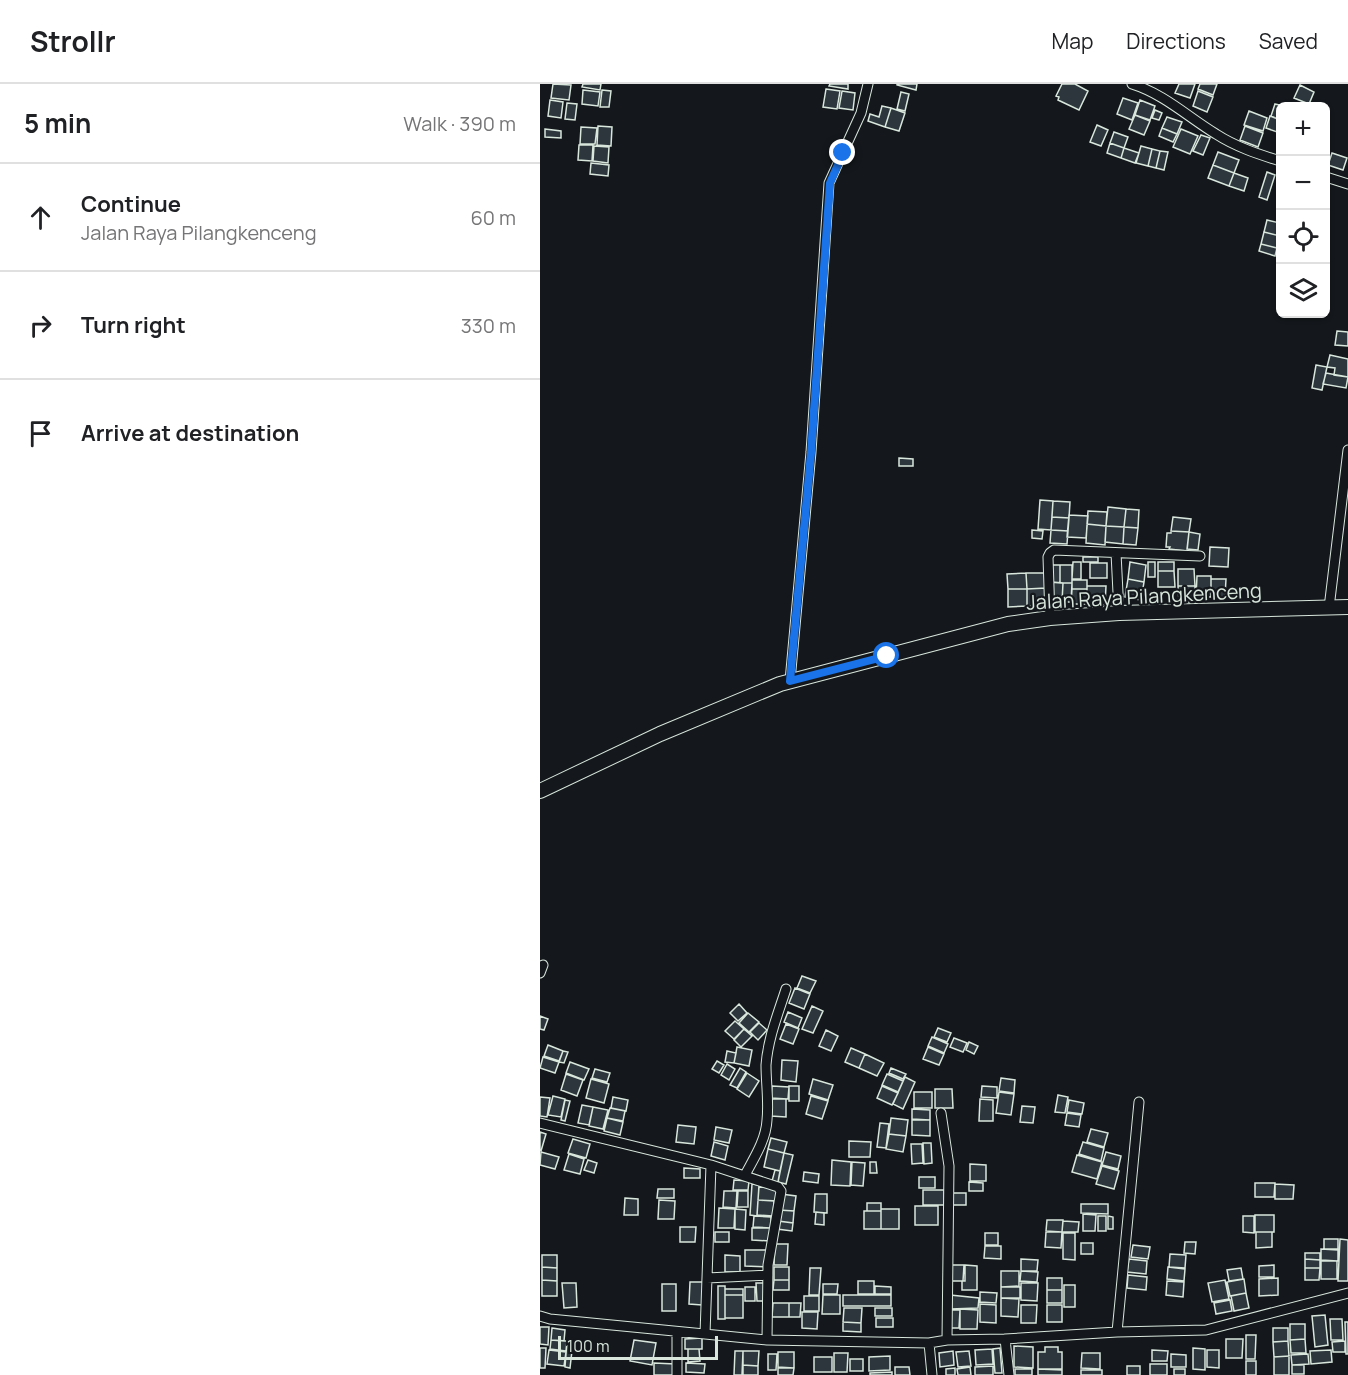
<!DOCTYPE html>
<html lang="en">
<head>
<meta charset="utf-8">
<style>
	body { margin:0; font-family:Manrope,sans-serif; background:#f2f2f2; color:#202124 }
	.controls { position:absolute; right:18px; top:18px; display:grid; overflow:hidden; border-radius:9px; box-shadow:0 2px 4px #0004 }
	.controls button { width:54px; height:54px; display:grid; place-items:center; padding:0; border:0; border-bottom:2px solid #e0e0e0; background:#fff; color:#202124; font:30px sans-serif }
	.scale { position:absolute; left:18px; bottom:15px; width:160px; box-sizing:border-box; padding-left:6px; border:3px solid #d8e6dc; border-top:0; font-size:16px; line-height:21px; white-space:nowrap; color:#d8e6dc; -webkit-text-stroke:4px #14181c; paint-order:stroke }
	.stop { position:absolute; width:18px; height:18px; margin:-14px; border:4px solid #1a73e8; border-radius:50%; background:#fff }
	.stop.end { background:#1a73e8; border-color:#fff; box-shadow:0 2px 6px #0008 }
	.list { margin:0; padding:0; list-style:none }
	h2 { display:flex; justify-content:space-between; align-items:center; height:78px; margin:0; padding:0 24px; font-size:26px }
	h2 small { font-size:20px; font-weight:400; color:#757577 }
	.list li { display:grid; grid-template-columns:39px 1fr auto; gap:18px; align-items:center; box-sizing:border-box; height:108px; padding:0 24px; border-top:2px solid #e0e0e0 }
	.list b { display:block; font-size:22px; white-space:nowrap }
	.list p { margin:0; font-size:20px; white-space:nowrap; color:#757577 }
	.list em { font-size:20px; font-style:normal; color:#757577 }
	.icon { flex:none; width:33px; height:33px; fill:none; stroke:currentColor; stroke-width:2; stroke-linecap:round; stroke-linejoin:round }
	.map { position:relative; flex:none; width:808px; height:1291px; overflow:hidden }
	header { display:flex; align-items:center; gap:36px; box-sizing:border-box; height:84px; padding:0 30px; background:#fff; border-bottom:2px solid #e0e0e0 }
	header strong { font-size:28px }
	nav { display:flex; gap:33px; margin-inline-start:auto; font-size:21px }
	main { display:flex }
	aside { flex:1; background:#fff }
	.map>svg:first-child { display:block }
</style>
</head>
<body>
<header>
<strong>Strollr</strong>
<nav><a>Map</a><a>Directions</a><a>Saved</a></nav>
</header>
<main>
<aside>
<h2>5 min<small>Walk · 390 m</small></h2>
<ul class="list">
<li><svg class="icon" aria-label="ahead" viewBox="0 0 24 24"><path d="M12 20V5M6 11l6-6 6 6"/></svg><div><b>Continue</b><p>Jalan Raya Pilangkenceng</p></div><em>60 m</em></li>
<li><svg class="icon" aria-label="right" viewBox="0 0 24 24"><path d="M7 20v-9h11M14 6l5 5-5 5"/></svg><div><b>Turn right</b></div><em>330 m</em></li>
<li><svg class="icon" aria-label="arrive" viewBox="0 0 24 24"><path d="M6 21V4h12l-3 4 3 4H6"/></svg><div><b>Arrive at destination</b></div></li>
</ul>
</aside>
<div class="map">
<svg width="808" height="1291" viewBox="0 0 808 1291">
	<rect width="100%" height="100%" fill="#14181c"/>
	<path fill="#2c363c" stroke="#d8e6dc" stroke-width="1.5" d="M13,0L31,1L29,16L11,14Z
		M43,0H61L60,6L42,3Z
		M290,0H308V5L289,2Z
		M357,0H377L376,6L357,1Z
		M522,0H535L548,7L539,26L518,16L519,13L516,12Z
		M639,0H655L650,14L635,9Z
		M660,0H677L673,11L658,5Z
		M760,1L774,8L769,20L754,14Z
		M286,5L300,7L297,25L283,23Z
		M43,6L60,8L58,22L42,20Z
		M62,6L71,7L69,23H60Z
		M302,7L315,9L313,26L299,24Z
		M658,7L673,13L667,28L653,22Z
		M361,8L369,10L365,27L357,25Z
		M583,14L598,19L592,36L577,30Z
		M10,16L23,18L21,34L8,32Z
		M600,16L615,22L610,36L595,31Z
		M27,19L37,20L35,36L25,35Z
		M735,20L744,22H740V36L731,32Z
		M342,22L351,24L345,43L328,37L330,30L339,33Z
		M351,24L365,29L359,47L345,43Z
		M615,26L622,29L619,36L612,34Z
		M709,27L727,34L723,47L704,41Z
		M595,31L610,37L604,51L589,45Z
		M730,32L740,36V49L726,44Z
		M627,33L642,38L637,50L622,44Z
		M557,41L568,46L561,62L550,58Z
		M58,42L72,43L71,62L57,61Z
		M705,42L723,49L718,63L700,56Z
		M41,43L57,44L55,60H40Z
		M622,44L637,50L633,58L619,52Z
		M5,45L21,47V54L5,53Z
		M641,45L658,52L650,70L633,63Z
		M574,48L588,53L584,64L570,59Z
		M661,51L670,54L663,71L653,67Z
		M570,59L584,64L581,74L567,69Z
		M39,61H53L52,77L38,76Z
		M54,62L69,63L68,79L53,77Z
		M601,62L612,65L608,82L596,79Z
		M584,64L599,69L595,79L581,74Z
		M612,65L620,67L616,84L608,82Z
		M620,67L628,68L624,86L616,84Z
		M678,68L699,76L694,89L673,81Z
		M792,69L807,74L803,86L788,81Z
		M51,79L69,81L68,92L50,90Z
		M673,81L694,89L689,102L668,94Z
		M727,88L735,91L727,116L719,113Z
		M694,89L708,94L704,107L689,102Z
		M727,136L740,139V152L724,148Z
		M724,148L740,152L737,164L721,160Z
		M721,160L737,164L735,172L719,167Z
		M797,247L808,248V262L795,261Z
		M790,271L808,275V293L794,291L795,284L787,283Z
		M776,281L787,283L782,306L772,304Z
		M786,289L808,293L806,304L783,300Z
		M359,374L373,375V382H359Z
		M500,416L513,417L511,446L498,445Z
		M513,417L530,418L529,434L512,433Z
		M568,423L586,425L584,443L566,442Z
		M586,425L599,426L598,444L584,443Z
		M548,427L567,428L566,442L547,440Z
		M529,431L548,432L546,454L527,453Z
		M512,433L529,434L528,447L511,446Z
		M633,433L651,435L649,448L631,447Z
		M547,440L566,442L565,461L546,459Z
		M566,442L584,443L583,460L565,458Z
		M584,443L598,444L596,461L583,460Z
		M492,446L503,447L502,455L492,454Z
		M511,446L528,447L527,460L510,459Z
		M631,447L649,448L647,467L629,465L630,463H626L627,449H631Z
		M649,448L660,450L658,466L647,465Z
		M670,463L689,464L688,483L669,482Z
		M543,473H558V478H543Z
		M533,478H541V495H532Z
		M590,478L606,481L604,498L588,495Z
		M608,478H615V493H608Z
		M618,478H634V487H618Z
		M550,479H567V494H550Z
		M510,481H520V499L510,498Z
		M520,481H532V499H520Z
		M638,485H654L655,502H638Z
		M618,487H634L635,503H618Z
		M486,489H506V504L487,505Z
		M486,489L487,505H468L467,490Z
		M657,492H671V513H656Z
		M588,495L604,498L601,516L585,513Z
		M671,495H686L685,513H671Z
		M532,496H547V505H532Z
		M512,498L523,499L522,518H512Z
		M523,499H532L531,518H522Z
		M547,502H566L565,521L547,520Z
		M638,502H655V518H639Z
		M506,504L507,522H487V505Z
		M468,505H487V522L468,523Z
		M532,505H547V520H531Z
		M262,892L276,897L270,909L257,904Z
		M255,904L270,910L264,925L249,919Z
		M199,920L207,929L198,937L190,929Z
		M272,922L283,927L273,949L262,945Z
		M248,928L262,934L258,944L244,938Z
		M208,929L219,938L209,948L199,939Z
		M0,932L8,935L4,946L0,945Z
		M195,937L204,945L194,955L185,947Z
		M219,939L227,946L218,956L210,948Z
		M246,940L259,945L253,960L240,955Z
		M398,944L411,949L407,958L394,953Z
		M204,945L212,952L201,963L194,956Z
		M286,946L298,952L291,967L279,962Z
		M392,953L408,960L404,969L388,962Z
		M414,954L427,959L423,968L410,963Z
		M429,958L438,962L434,970L426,966Z
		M8,961L23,967L19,977L4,972Z
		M197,963L212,966L209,982L194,979Z
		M388,963L404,970L399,981L383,975Z
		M311,964L325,970L319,984L305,978Z
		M23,967L28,968L24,979L19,978Z
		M187,967L196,969L194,979L185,978Z
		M325,970L344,979L337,992L319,984Z
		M3,973L19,978L15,989L0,984Z
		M242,976L258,977L256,998L241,996Z
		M177,977L184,981L179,989L172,985Z
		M30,978L49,985L44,996L26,989Z
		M187,980L195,985L189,996L181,991Z
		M200,984L206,988L197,1004L190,1001Z
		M351,984L366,990L363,995L349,989Z
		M55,985L70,989L67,998L52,994Z
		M207,989L219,997L209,1013L197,1005Z
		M26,990L43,996L37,1012L21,1006Z
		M347,990L363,997L358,1008L342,1001Z
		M365,993L375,998L363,1025L353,1020Z
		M461,994L475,996L474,1009L459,1007Z
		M51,995L69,1000L64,1019L46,1014Z
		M273,995L293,1001L288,1016L269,1010Z
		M232,1002L249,1003L248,1015L231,1014Z
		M249,1002H259V1017H249Z
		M342,1002L358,1009L352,1021L337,1014Z
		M442,1002L457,1003V1014L441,1013Z
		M395,1005H412L413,1024H395Z
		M374,1008H392V1024H374Z
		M459,1008L474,1010L471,1031L456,1029Z
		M518,1011L528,1013L525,1029L515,1028Z
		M13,1012L25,1015L21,1033L8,1031Z
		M271,1012L288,1017L282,1035L266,1030Z
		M0,1013L10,1014L7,1033L0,1032Z
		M73,1013L88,1016L86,1027L71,1024Z
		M232,1015H246V1033L231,1032Z
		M440,1015L453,1016V1037H439Z
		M25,1016L30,1017L25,1037L21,1036Z
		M529,1016L544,1019L542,1030L527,1028Z
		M42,1021L53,1023L49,1041L38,1039Z
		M482,1022L495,1023L493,1039L480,1038Z
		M53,1023L68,1026L63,1045L49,1042Z
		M70,1024L85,1027L83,1037L67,1034Z
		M372,1025L390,1026V1036L372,1035Z
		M527,1029L541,1031L539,1043L525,1041Z
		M67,1034L83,1038L80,1051L64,1047Z
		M351,1034L368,1036L366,1052L349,1050Z
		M372,1036H390V1052L372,1051Z
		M340,1039L349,1040L346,1064L337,1063Z
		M138,1041L156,1043L154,1060L136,1058Z
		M176,1043L192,1046L189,1059L174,1056Z
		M551,1045L568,1049L564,1063L547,1058Z
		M0,1048L6,1050L1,1067L0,1066Z
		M349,1050L366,1052L363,1068L346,1065Z
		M231,1054L247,1058L244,1069L228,1065Z
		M33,1055L50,1060L46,1074L28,1069Z
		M309,1057L331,1058L330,1073H309Z
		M174,1058L188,1062L185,1076L171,1072Z
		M543,1058L564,1064L561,1077L539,1070Z
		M383,1059H391L392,1079L384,1080Z
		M371,1060H382L383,1079L372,1080Z
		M228,1065L244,1069L240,1087L224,1083Z
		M1,1068L19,1073L15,1085L0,1081Z
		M566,1068L581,1072L578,1085L562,1081Z
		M244,1069L253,1071L246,1100L238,1098Z
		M29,1070L44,1075L40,1090L24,1086Z
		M537,1071L562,1078L557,1095L532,1088Z
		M48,1076L57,1079L54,1089L44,1086Z
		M292,1076L311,1078L310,1102L291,1101Z
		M312,1078L325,1079L323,1102L311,1101Z
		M330,1078H336L337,1089H330Z
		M430,1080L446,1081V1097H430Z
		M562,1082L579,1087L574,1105L556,1100Z
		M144,1084L160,1085V1094H144Z
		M235,1086L240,1087L238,1098L232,1097Z
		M264,1088L279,1090L278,1099L263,1097Z
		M379,1093H395V1104H379Z
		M194,1096L209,1097L208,1106H193Z
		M429,1098L443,1099V1107H429Z
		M715,1099H735L734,1113H715Z
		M212,1100L219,1101L217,1132L210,1131Z
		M735,1100L754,1101L753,1115H735Z
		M219,1103L239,1104L238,1117L218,1116Z
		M118,1105H134V1114H117Z
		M383,1106H404V1121H383Z
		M184,1107H197L196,1124L183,1123Z
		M198,1107H208V1123H197Z
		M412,1109H426V1121H412Z
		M241,1110L256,1112L254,1127L239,1126Z
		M275,1110H287V1129L274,1128Z
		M85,1114L98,1115V1131H84Z
		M119,1116L135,1117L134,1135H118Z
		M218,1116L234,1117L233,1132L217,1131Z
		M327,1119H341V1127H327Z
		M541,1120H568V1130L541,1129Z
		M375,1122H398V1141H375Z
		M179,1124L195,1125L194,1144H178Z
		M195,1125L206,1126L205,1146L195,1145Z
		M341,1125H359V1145H341Z
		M239,1126L254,1127L253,1139L238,1137Z
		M324,1127H341V1145H324Z
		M276,1128L284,1129V1141L275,1140Z
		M543,1130L556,1131L555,1147H543Z
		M715,1131H734V1148H715Z
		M214,1132L231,1133V1144L213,1143Z
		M558,1132H566V1147H558Z
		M568,1132L573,1133V1145H568Z
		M703,1132H714V1149L703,1148Z
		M507,1136H523L522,1148L506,1147Z
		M238,1137L253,1139L252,1147L237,1145Z
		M523,1137L539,1138L538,1148H522Z
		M140,1143H156L155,1158H140Z
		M212,1144H230V1157L212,1156Z
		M175,1148H189V1158H175Z
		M506,1148H522L521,1164L505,1163Z
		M716,1148H732V1163L716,1164Z
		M445,1149H458V1161H445Z
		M523,1149H535V1176L523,1175Z
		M784,1155H798V1165H784Z
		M800,1155L808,1156V1197H798Z
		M645,1158H656L655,1170L644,1169Z
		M541,1159H553V1170H541Z
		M235,1160H248L247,1181H234Z
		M593,1161L610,1163L608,1175L591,1173Z
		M445,1162H461V1175L444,1174Z
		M781,1165L798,1166V1177L781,1176Z
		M205,1166H227V1183L205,1182Z
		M765,1169H780V1176L765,1175Z
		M630,1170L646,1171L645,1184L629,1183Z
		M2,1171H17V1184L2,1183Z
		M185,1171L200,1172V1188H185Z
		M481,1175L498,1176L497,1187H481Z
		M589,1175L607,1177L606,1190L587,1188Z
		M765,1175L780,1176V1184H765Z
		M781,1177H797V1195H781Z
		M412,1181H424L423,1197H412Z
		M425,1181L437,1182V1206H422V1197H425Z
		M734,1181V1193H719V1182Z
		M2,1183L17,1184V1197L2,1196Z
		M234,1183H249V1196H234Z
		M628,1183L645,1185L644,1197L627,1195Z
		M270,1184H281L279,1211H269Z
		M701,1184L703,1195L689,1197L687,1186Z
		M765,1184H780L779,1196H765Z
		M461,1187H479V1202L461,1203Z
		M481,1187L498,1188L497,1198L480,1197Z
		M588,1191L607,1193L606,1206L587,1204Z
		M507,1194H522V1206H507Z
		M738,1194V1211L719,1212V1195Z
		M704,1195L706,1209L690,1212L687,1198Z
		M2,1196L17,1197V1212H2Z
		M234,1196H249V1206H233Z
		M685,1196L689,1215L672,1218L668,1199Z
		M318,1197H334V1210H318Z
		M627,1197L644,1198L643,1213L626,1211Z
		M150,1198H163L162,1221L149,1220Z
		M22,1199H36L37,1223L24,1224Z
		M216,1199H225L226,1217H217Z
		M481,1199H498L497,1217L481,1216Z
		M122,1200H136V1227H122Z
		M283,1200H298L297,1210H283Z
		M524,1201H535V1223H524Z
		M178,1202H185V1235H178Z
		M335,1202L351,1203V1210H335Z
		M205,1203H215V1217H205Z
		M461,1203H480V1214H461Z
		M185,1205H203V1211H185Z
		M507,1206H522V1219H507Z
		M440,1208L457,1209L456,1219L440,1218Z
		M706,1209L709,1224L694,1227L691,1212Z
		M185,1211H203V1234H185Z
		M283,1211H300V1230H282Z
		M303,1211H351V1222H303Z
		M410,1211L439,1214L438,1224L410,1225Z
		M264,1212H279V1227H264Z
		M461,1214L479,1215L478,1233L461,1232Z
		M690,1216L692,1227L676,1230L674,1219Z
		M233,1219H249V1233H232Z
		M249,1219H261L260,1233H249Z
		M440,1220L456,1221V1239L440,1238Z
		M481,1221H497L496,1239H481Z
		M507,1221H522V1238H507Z
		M304,1224H322L321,1239L303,1238Z
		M335,1224H352V1232H335Z
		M420,1225L438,1226L437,1245H420Z
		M409,1226H420L419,1244H409Z
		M262,1228H278L277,1245L262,1244Z
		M785,1231L788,1261L775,1263L772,1232Z
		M336,1234H353V1243H336Z
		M790,1235H802L803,1256H791Z
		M303,1238L321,1239V1248L303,1247Z
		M805,1238H808V1270H806Z
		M750,1240H765V1255L750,1256Z
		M0,1243H9L8,1261L0,1260Z
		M12,1244L25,1246L24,1257L11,1256Z
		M733,1244H748V1257L733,1258Z
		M706,1251H716L715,1275H706Z
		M162,1254V1265H145V1255Z
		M686,1255H703L702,1274H686Z
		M765,1255L766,1269H751L750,1256Z
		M11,1256L27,1257L26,1267L10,1265Z
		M94,1256L116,1259L112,1281L90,1277Z
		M27,1257L33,1258L30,1284L25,1283Z
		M748,1257L749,1272L734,1273L733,1258Z
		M805,1257V1268H793L792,1258Z
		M474,1262L493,1263V1284L474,1283Z
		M505,1263H518V1268H522V1285H498V1268H505Z
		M0,1264H6L5,1284H0Z
		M460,1264L462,1289H455L453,1265Z
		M653,1264L665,1265V1286L653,1285Z
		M148,1265H159L160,1277L148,1278Z
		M452,1265L453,1280L436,1281L435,1266Z
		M9,1266L26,1268L24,1282L7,1280Z
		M612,1266L628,1267L627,1277H612Z
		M667,1266H679V1284L667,1283Z
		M791,1266L792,1278L771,1280L770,1267Z
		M195,1267H203L202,1291H194Z
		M203,1267H219L218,1282L203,1281Z
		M413,1267L414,1281L400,1283L399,1269Z
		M429,1267L431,1282L418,1283L416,1268Z
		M238,1268H254V1284L238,1283Z
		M294,1269H308L307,1288H294Z
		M542,1269H560V1285L541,1284Z
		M228,1270H237L236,1286H228Z
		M631,1270L646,1271V1283H631Z
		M768,1270L769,1280L752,1281L751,1271Z
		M350,1272V1286L329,1287V1273Z
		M749,1272V1291H734V1273Z
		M274,1273H292V1288H274Z
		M310,1275H323V1287H310Z
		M706,1277H716V1291H706Z
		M114,1279L135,1280V1291H114Z
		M146,1279L165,1280L164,1289L146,1288Z
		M610,1280H627V1291H610Z
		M203,1281L218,1282V1291H203Z
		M752,1281H764V1290H752Z
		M453,1282V1291H435V1283Z
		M587,1282H600V1291H587Z
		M355,1283H369L370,1291H355Z
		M430,1283L431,1291H418L417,1285Z
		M238,1284H254L253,1291H238Z
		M415,1284V1291H406V1285Z
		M475,1285H492V1291H475Z
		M498,1285L522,1286V1291H498Z
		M634,1285H645V1291H634Z
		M541,1286H562V1291H541Z
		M352,1288V1291H330V1289Z"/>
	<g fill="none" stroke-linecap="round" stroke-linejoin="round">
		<g stroke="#d8e6dc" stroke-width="11">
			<path id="street" d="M592,0C624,10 648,33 676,50C696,63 718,70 740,77
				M786,93L808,100
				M576,469L579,529
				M789,524L808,366
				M510,534L508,473L510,469L514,466L660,472
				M250,597L271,368L289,99L321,29L328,0
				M0,889L3,881
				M401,1029L409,1082L407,1256
				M0,1039L171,1081
				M205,1091C214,1074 226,1056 227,1036C229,1018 226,999 226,981C228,954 238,930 246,905
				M167,1194L228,1191
				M0,1232L10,1235L227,1256L389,1259L407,1256L465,1255L577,1248L666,1246L808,1209
				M577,1248L599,1018
				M165,1250L171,1081L238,1103L241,1107L228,1181L227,1256
				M465,1255L469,1291
				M389,1259L392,1291
				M137,1291V1248"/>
		</g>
		<g stroke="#d8e6dc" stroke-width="16">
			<path id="secondary" d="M0,707L120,650L240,600L468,540L510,534L579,529L808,523"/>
		</g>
		<use href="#street" stroke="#14181c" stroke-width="9"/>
		<use href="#secondary" stroke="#14181c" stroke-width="14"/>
	</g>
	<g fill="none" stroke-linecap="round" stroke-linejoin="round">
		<path stroke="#1a73e8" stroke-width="8" d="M303,69L290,99L271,369L250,597L347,572"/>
	</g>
	<g text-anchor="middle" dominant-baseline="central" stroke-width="4.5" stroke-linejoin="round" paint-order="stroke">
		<g font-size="20" fill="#d8e6dc" stroke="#14181c">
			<text transform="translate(604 512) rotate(-3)">Jalan Raya Pilangkenceng</text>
		</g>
	</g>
</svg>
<div class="controls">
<button>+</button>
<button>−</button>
<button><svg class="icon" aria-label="locate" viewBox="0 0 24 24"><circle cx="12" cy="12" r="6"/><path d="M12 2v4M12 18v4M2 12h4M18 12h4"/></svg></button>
<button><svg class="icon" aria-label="layers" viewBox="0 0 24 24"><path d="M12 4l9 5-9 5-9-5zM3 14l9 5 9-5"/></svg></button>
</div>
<div class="scale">100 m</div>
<div class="stop" style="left:347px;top:572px"></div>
<div class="stop end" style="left:303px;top:69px"></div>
</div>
</main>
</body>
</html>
